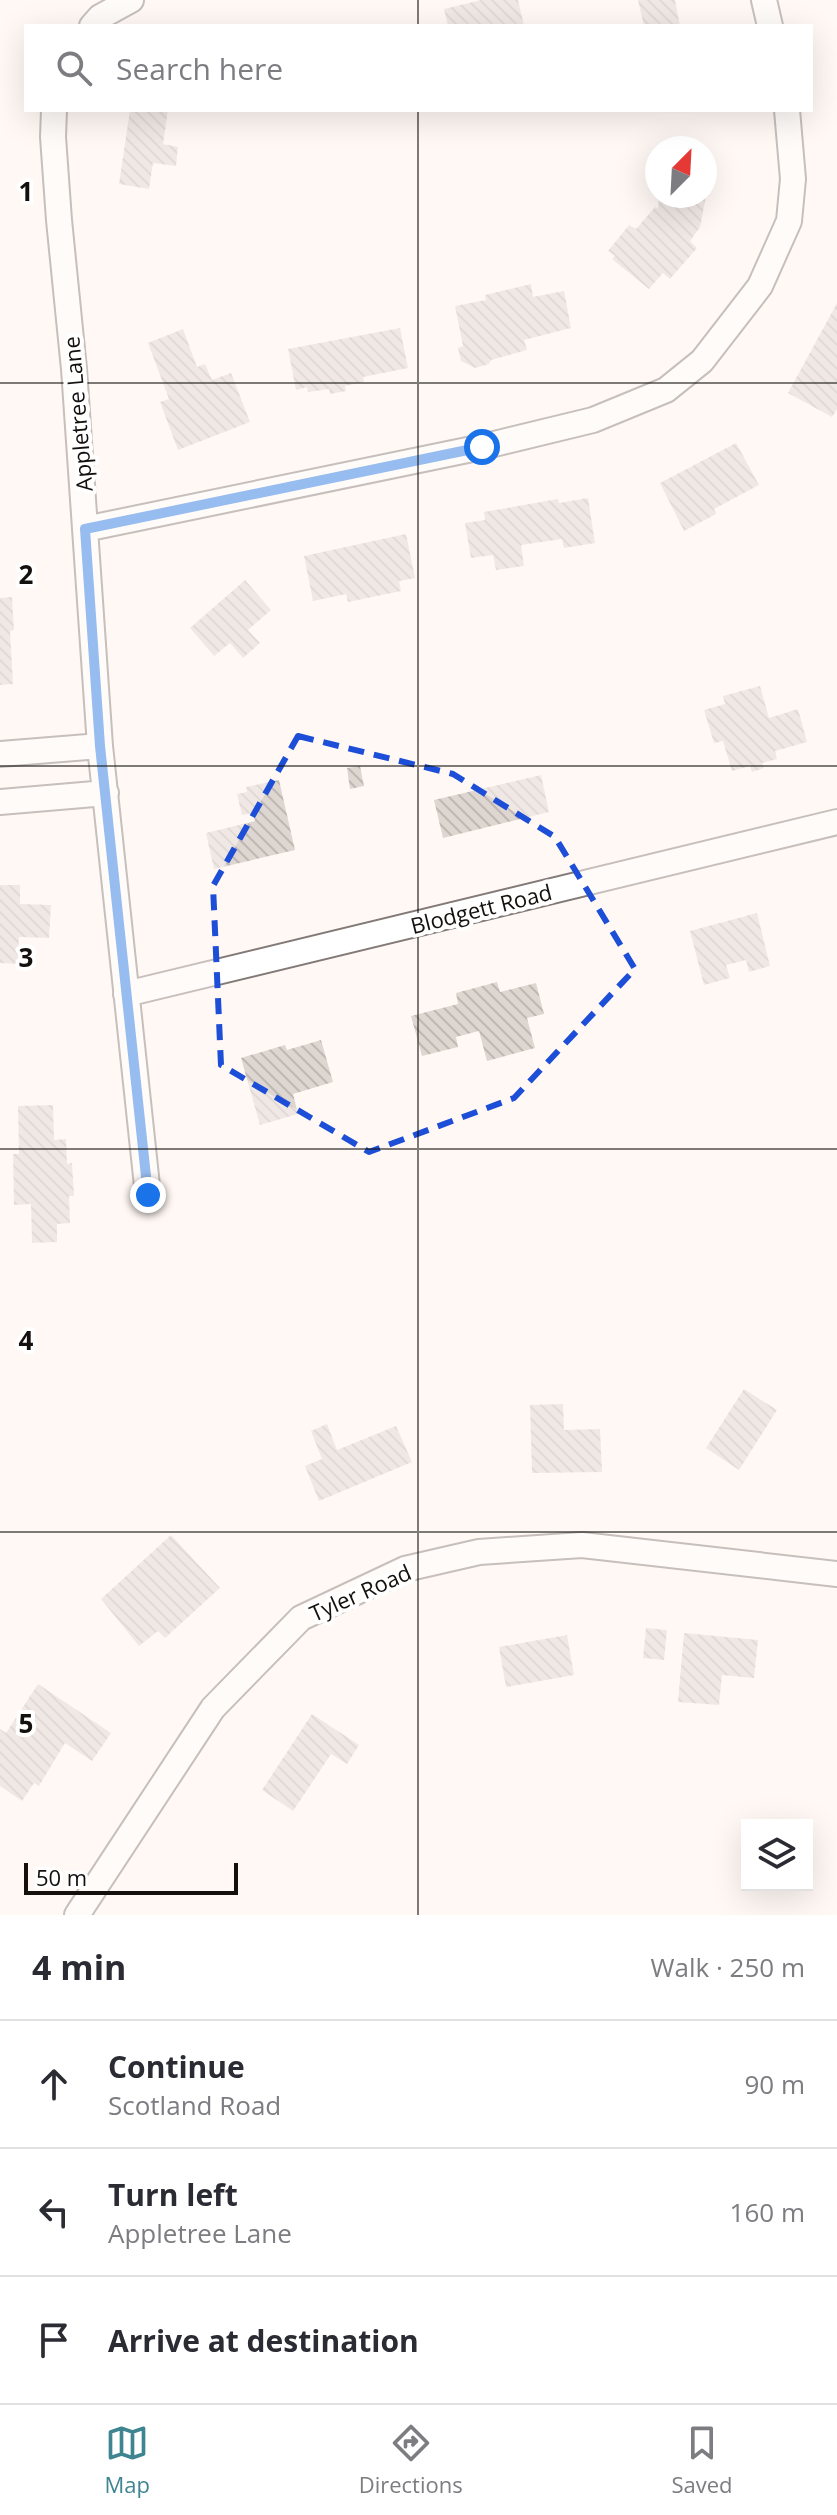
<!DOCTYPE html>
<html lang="en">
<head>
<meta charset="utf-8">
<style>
	body { margin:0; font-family:"Open Sans",sans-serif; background:#f7f7f7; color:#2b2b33 }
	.controls { position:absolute; right:24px; bottom:24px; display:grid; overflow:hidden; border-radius:0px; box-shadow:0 8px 32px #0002 }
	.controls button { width:72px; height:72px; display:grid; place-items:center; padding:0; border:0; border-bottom:2px solid #e1e1e2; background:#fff; color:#2b2b33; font:40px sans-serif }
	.compass { position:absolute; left:645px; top:136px; width:72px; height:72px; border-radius:50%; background:#fff; box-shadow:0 8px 32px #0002; rotate:24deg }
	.scale { position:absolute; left:24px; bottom:20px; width:214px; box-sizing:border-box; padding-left:8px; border:4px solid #13100e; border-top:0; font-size:22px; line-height:28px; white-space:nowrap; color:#13100e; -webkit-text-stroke:6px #fff; paint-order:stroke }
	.stop { position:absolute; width:24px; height:24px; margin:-18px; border:6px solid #1a73e8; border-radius:50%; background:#fff }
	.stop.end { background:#1a73e8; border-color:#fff; box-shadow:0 2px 8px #0008 }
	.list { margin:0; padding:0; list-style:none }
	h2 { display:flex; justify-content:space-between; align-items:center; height:104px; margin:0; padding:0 32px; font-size:34px }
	h2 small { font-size:26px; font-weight:400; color:#7c7c81 }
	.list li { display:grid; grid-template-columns:52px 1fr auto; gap:24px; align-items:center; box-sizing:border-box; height:128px; padding:0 32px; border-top:2px solid #e1e1e2 }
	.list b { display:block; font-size:30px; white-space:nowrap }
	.list p { margin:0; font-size:26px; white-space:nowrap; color:#7c7c81 }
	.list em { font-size:26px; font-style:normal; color:#7c7c81 }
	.icon { flex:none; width:44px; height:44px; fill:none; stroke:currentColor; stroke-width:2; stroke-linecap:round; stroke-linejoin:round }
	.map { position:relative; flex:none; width:837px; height:1915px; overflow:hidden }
	.search { position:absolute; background:#fff; box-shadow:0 8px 32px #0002; left:24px; right:24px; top:24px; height:88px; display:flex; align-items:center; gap:20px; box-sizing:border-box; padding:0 28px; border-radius:0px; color:#7c7c81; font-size:30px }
	.sheet { height:488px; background:#fff }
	nav { display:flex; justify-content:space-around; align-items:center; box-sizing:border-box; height:112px; border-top:2px solid #e1e1e2; background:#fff; font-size:22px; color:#7c7c81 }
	nav a { display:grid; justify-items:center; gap:4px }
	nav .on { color:#3f8591 }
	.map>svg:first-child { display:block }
</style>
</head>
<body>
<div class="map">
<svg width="837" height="1915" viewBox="0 0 837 1915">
	<defs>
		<pattern id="building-back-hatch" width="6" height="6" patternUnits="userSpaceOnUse" patternTransform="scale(2)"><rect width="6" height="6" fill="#ded6d1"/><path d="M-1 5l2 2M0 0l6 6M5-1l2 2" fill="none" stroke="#beb7b2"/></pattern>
	</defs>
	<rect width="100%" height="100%" fill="#fff8f4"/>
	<path fill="url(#building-back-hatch)" d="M481,0H518L524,26H448L444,9Z
		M638,0H675L680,26H644Z
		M130,110H168L163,144L178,147L176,166L153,163L149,189L119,184Z
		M659,196H706L700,227L690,241L697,248L670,279L663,273L649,289L612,259L615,256L608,251L629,225L636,229L655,207L658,209Z
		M531,284L533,297L564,291L571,328L524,340L527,350L491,360L489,364L475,368L461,361L458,348L463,346L455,306L486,300L485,295Z
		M837,303V409L832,417L788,393Z
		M400,328L408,368L363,377L364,382L345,386L346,391L330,394L329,389L308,392L307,387L296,390L288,349Z
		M183,329L197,367L205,364L212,380L231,373L250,422L178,450L160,402L169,399L148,343Z
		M736,443L759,485L714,509L716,514L684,531L660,483Z
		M588,498L595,543L564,548L562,539L521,545L524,566L496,570L493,555L471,558L465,523L485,520L484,512L558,499L559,503Z
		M406,534L415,578L399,581L401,591L348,602L346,594L313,601L304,556Z
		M245,580L271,610L248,630L260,643L243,658L230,643L214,656L190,628Z
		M12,597L14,630L10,631L13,684L0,685V598Z
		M760,686L769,718L798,709L807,742L775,751L777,759L762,763L764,768L752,772L750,766L732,771L723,741L714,743L704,710L725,704L723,696Z
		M360,766L364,786L350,789L347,768Z
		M541,775L549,812L443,838L434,800Z
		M279,780L295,850L214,869L206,833L255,821L253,813L242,815L237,794L247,792L246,787Z
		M0,885H20V904L51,905L49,938L19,937L18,964L0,963Z
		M757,913L770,966L749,972L746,960L726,965L730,978L704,985L690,931Z
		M497,982L500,992L536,983L544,1014L527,1018L535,1048L487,1061L479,1031L456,1037L458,1047L422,1056L411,1016L458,1004L456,993Z
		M321,1040L333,1082L293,1094L298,1114L260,1125L241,1058L285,1045L287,1050Z
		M53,1105L54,1140L66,1139L67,1164L72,1163L74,1196H69L70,1223L57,1224V1242L32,1243L31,1204L14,1205L13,1154H19L18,1106Z
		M744,1389L777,1410L739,1470L706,1448Z
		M563,1404L564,1430L600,1429L602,1472L532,1473L530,1405Z
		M327,1424L337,1450L396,1426L412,1462L319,1501L305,1466L322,1459L311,1431Z
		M171,1535L220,1588L165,1638L158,1631L139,1646L101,1599Z
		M646,1628L667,1630L664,1660L643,1658Z
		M684,1633L758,1640L754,1678L722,1675L719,1705L678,1702Z
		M567,1635L574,1675L506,1687L499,1647Z
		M38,1684L111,1733L92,1761L65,1743L39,1786L34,1783L22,1801L0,1786V1729L6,1733Z
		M312,1714L359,1745L347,1764L331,1754L293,1811L262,1790Z"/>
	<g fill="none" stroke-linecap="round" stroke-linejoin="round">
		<g stroke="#827a76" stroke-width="28">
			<path id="street" d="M764,0L770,26
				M92,26L100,17L131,0
				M54,110L53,137L59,220L74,369L100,746L148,1195
				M85,529L482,447L593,420L666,390L702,361L760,286L789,221L793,179L787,110
				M0,754L100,746
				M0,802L106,793
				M126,994L837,822
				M77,1915L213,1708L301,1618L405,1569L479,1552L582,1545L837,1574"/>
		</g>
		<use href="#street" stroke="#fff" stroke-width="24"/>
	</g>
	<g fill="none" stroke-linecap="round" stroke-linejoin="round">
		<path stroke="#1a73e8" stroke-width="10" d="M148,1195L100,746L85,529L482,447"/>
	</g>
	<path d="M0 0H837V1915H0ZM298,736L453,774L555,837L635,969L514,1098L369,1152L221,1065L213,886Z" fill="#fff8f4" fill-opacity=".55" fill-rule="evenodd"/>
	<path fill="none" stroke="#1d4ed8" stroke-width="6" stroke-dasharray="16 10" stroke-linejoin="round" d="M298,736L453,774L555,837L635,969L514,1098L369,1152L221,1065L213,886Z"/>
	<path fill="none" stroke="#13100e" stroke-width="2" stroke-opacity="0.55" d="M418,0V26M418,110V1915M0,383H837M0,766H837M0,1149H837M0,1532H837"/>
	<g text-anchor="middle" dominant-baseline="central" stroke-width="8" stroke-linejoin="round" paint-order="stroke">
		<g font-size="22" fill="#13100e" stroke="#fff">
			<text transform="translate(77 414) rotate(-95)">Appletree Lane</text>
			<text transform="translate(481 908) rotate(-14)">Blodgett Road</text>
			<text transform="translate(360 1592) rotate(-24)">Tyler Road</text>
		</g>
	</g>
	<g font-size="26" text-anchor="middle" font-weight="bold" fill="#13100e" stroke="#fff" stroke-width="8" stroke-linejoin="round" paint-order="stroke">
		<text x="26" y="201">1</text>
		<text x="26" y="584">2</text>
		<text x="26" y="967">3</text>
		<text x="26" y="1350">4</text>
		<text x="26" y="1733">5</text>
	</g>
</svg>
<div class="controls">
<button><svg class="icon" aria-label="layers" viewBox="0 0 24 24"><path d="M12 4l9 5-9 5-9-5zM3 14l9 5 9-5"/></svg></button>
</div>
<svg class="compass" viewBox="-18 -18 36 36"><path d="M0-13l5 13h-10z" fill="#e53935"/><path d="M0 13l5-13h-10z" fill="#7c7c81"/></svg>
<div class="scale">50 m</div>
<div class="stop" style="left:482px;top:447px"></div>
<div class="stop end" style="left:148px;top:1195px"></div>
<div class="search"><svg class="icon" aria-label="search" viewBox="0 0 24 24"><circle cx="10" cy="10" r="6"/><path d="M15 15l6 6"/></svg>Search here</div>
</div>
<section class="sheet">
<h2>4 min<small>Walk · 250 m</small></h2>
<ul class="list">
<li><svg class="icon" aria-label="ahead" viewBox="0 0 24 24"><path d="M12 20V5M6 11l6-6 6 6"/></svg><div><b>Continue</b><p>Scotland Road</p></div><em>90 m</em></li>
<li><svg class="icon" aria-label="left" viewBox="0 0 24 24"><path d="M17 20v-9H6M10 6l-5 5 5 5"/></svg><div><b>Turn left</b><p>Appletree Lane</p></div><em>160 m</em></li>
<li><svg class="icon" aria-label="arrive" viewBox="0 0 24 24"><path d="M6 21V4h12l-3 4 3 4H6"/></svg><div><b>Arrive at destination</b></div></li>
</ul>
</section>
<nav>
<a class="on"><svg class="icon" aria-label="map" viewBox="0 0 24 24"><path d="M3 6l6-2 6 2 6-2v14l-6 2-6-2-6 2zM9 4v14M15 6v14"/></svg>Map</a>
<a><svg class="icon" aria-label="directions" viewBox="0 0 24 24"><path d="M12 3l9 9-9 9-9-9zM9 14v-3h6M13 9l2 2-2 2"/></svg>Directions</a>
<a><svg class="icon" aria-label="saved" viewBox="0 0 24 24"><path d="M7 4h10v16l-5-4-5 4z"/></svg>Saved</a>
</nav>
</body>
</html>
